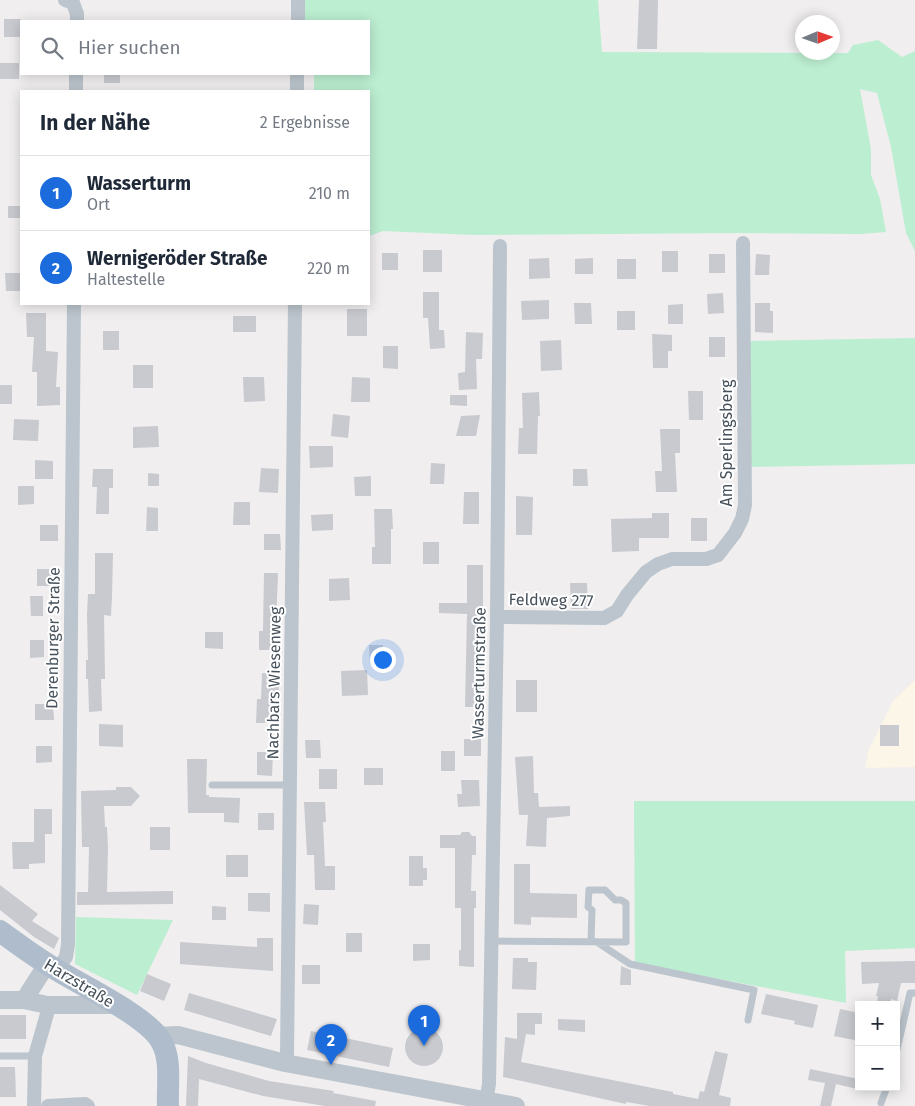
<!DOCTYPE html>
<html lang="de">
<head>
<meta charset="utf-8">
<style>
	body { margin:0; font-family:"Fira Sans",sans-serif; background:#f6f6f7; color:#1f2937 }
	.controls { position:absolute; right:15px; bottom:15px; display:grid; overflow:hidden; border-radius:0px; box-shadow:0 2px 12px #0003 }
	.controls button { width:45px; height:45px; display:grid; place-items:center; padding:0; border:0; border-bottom:1px solid #e0e1e3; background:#fff; color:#1f2937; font:25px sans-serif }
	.compass { position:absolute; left:795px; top:15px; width:45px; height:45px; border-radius:50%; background:#fff; box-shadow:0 2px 12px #0003; rotate:88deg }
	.you { position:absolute; left:382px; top:659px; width:18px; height:18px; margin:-12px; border:4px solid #fff; border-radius:50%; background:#1a73e8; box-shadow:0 0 0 8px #1a73e833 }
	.badge { display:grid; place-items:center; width:32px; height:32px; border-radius:50%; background:#1c6bdc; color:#fff; font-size:16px; font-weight:700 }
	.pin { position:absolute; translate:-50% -41px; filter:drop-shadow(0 1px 2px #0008) }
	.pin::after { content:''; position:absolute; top:26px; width:18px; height:15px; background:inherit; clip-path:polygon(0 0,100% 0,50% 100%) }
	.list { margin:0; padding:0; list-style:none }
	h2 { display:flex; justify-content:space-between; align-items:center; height:65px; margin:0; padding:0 20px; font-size:21px }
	h2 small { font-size:16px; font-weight:400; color:#747a83 }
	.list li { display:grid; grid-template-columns:32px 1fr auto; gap:15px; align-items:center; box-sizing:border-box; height:75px; padding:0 20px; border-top:1px solid #e0e1e3 }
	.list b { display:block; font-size:19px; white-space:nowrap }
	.list p { margin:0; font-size:16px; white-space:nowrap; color:#747a83 }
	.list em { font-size:16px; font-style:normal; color:#747a83 }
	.icon { flex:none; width:28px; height:28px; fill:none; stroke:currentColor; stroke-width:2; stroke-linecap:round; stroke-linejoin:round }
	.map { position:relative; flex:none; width:915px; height:1106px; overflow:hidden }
	.search { position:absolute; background:#fff; box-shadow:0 2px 12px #0003; left:20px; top:20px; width:350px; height:55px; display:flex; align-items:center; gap:12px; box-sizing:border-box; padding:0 18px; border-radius:0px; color:#747a83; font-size:19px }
	.panel { position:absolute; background:#fff; box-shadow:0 2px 12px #0003; left:20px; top:90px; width:350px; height:215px; border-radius:0px }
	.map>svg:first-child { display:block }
</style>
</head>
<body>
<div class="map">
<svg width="915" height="1106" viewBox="0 0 915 1106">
	<rect width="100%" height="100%" fill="#f0eeee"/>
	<path fill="#fbf6e7" d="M915,680V767L865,768L868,751L893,701Z"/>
	<path fill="#bceed1" d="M305,0H598L602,52L848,53L853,45L878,40L902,57L915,51V251L906,233L891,147L877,93L860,89L871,149V175L880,199L886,232L860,234L737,233L474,235L383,231L369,236V91H314V74H369V21H305Z
		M915,338V464L748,467L750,341Z
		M634,801H915V948L845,951L846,1003L635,963Z
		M76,917L173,920L137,995L75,964Z"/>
	<path fill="#c8cad0" d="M639,0H658L657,49H637Z
		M4,19H21V37H4Z
		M0,63H19V79H0Z
		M104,74H120V83H104Z
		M8,206H21V218H8Z
		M423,250H442V272H423Z
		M662,251H678V272H662Z
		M382,253H398V270H382Z
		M709,254H725V273H709Z
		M756,254L770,255L769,275H755Z
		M549,258L550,278L529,279V259Z
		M593,258V274H575V259Z
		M617,259H636V279H617Z
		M5,273H21V291H6Z
		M423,292H439V330H444L445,348L430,349L428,318H423Z
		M723,293L724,313L708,314L707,294Z
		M549,300V319L522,320L521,301Z
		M574,303H591L592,324H575Z
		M755,303H770V311H773V333L755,332Z
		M683,304V324H668V305Z
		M347,309H367V336H347Z
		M617,311H635V330H617Z
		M26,313H46V351L58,352L56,387H60V405L37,406V372H32L34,337H27Z
		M233,316H256V332H233Z
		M103,331H119V350H103Z
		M466,332L483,333L482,359H476L477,389L459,390L458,373L465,372Z
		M652,334L672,335V351H668V368H653Z
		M709,337H725V357H709Z
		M561,340L562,370L541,371L540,341Z
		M383,346H398V369L383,368Z
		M133,365H153V388H133Z
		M243,377H264L265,401L244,402Z
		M352,377L370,378V402H351Z
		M0,385H12V404H0Z
		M688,391H703V420H689Z
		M539,392L540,416H538L537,454H518L519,428H523L522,393Z
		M450,395H467V406L450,405Z
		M333,414L350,416L348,438L331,436Z
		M480,415L476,436H456L461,416Z
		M14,419L39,420L38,441L13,440Z
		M158,426L159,447L133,448V427Z
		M660,429H680V453H675L677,492H656L655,471H662Z
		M309,446H333V467L310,468Z
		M35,460L53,461V479H35Z
		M431,463L445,464L444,484H430Z
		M261,468L279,469L278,493L259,492Z
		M93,469H113V488H109V514H96L97,487H92Z
		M573,469H587L588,486H573Z
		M148,473L159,474V486H148Z
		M371,476V496H355L354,477Z
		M18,486H34V504L18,505Z
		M464,492H479V524H463Z
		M516,496L533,497L532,535H516Z
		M234,502H250V525H233Z
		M147,507L158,508V531H146Z
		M374,509H392L393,529H391V564H372V547H375Z
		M652,513H669V538H639V551L612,552L611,519L652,518Z
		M333,514V530L312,531L311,515Z
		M691,518H707V541H691Z
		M40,525H58V541H40Z
		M264,534H280L281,550H264Z
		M423,542H439V564H423Z
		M95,553H113L112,597L111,616L104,615L105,679H101L102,711L89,712L88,679H86V660H88L87,615L88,594H95Z
		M467,565H483V638L480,684L481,707H465L467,614L439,613V603H467Z
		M37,569H51L52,586H37Z
		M264,573H278L275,650H259V631H263Z
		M349,578L350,600L329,601V579Z
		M570,583H587L588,609H571Z
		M30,596H43V616H31Z
		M205,632H223V649L205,648Z
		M30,640H44V657L30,658Z
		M369,645H383V663L370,664Z
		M367,670L368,695L342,696L341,671Z
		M262,673L279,674L278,723H256L257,699H261Z
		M516,680H537V712H516Z
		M35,704H53L54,720H35Z
		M99,724L123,725V747L99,746Z
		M880,725H899V746H880Z
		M464,739H481V756H464Z
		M305,740H320L321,758H306Z
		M36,746H52V762L36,763Z
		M441,751H455V771H441Z
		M257,752H273L272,776L257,775Z
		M533,756L534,793H538L539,807L570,806V816L547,818L546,847L526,846L528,815H519L515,757Z
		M187,759H207L206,795H209V797L240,798L239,823L224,822V813H188Z
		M364,768H383V785H364Z
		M319,769H337V789H319Z
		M461,780H479L480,806L458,807L457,794H462Z
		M116,787H131L140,796L131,806H104L105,827H107L108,848L107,892L173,891V904L77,905V892H88L89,847H82L81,791L116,790Z
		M304,802H325L326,822H323L325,866H335V890H315L314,855H307Z
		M34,809H52V834H45V863L29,864V869H13L12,842H34Z
		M258,813H274V830H258Z
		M150,827H170V850H150Z
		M462,832H469L472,836H476V855H472L471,891H476V908H474V967L459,966V950H461V908H455V848H440V835H460Z
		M226,855H248V877H226Z
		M409,856H423V868H427V880H423V886H409Z
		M514,864H530V893L577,894V918L531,917V925L514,924Z
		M0,885L38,914L32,921L59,938L54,949L34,937L0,910Z
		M248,893H270V912L248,911Z
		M304,904L319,905L318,925L303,924Z
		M212,906L226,907V920H212Z
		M346,933H362V952H346Z
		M257,938H273V971L180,964V942L257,947Z
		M413,944H430V960L413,961Z
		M513,958H528V962H537L536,990L512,989Z
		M915,961V983H901L897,1001L891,999L890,1005H877L878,996H876L879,983L862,984L861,962Z
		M302,965H320V984H302Z
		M621,966L631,970V985H620Z
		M147,974L171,984L164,1001L140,991Z
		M189,993L277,1019L271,1036L184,1010Z
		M766,994L818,1005L813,1028L794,1024L795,1021L761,1014Z
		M840,1009L859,1013V1041L834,1036Z
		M517,1013H542V1024H535V1035L526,1034L521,1062L673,1092V1094L698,1099L700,1091L704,1092L715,1051L728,1054L719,1095L731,1098L730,1106H650L626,1102V1104L503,1077L505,1037L517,1039Z
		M0,1015H26V1039H0Z
		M558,1019L585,1020V1032L558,1030Z
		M405 1047a19 19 0 1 1 38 0a19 19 0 1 1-38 0Z
		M311,1031L393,1048L389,1067L307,1050Z
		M188,1056L206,1063L269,1081L334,1091L333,1093L376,1101L375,1106H325L263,1096L199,1079L198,1106H186Z
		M0,1067H15L16,1097H0Z
		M810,1069L859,1079L857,1089L836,1084L831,1106H820L825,1083L808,1080Z"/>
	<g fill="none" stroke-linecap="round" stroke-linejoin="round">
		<path stroke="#bcc5cd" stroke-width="7" d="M212,785H290
			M491,941L626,942V903L621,900H615L605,890H589L588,907L592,910L591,942
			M597,942L630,964L754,990L748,1020
			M896,1054L910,993H915
			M0,1056H35
			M881,1103L887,1087"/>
		<path stroke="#bcc5cd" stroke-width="14" d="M65,0L73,3L77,14V21
			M298,21V0
			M76,91V74
			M297,91V74
			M497,617L604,618L617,611L627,595L646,572L658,564L672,559H706L718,555L735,533L742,519L745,505L743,243
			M57,970L66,957L68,944L74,304
			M285,1063L287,1056L295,304
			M486,1101L489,1084L497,617L500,246
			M34,1106L35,1056L47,1014V1005
			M48,1106L85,1104L88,1106"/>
		<path stroke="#bcc5cd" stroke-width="18" d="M0,1000H24L47,1005H116
			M24,1000L47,964
			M158,1036L178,1035L285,1063L516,1106"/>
		<path stroke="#aebccc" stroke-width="22" d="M0,931C19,945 37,958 57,970C83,986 148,1017 161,1041C172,1059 167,1086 168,1106"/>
	</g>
	<g text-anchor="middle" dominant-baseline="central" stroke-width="4" stroke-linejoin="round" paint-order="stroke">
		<g font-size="16" fill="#46515b" stroke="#fff">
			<text transform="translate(726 443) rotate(-90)">Am Sperlingsberg</text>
			<text transform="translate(551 600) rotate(1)">Feldweg 277</text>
			<text transform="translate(53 638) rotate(-89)">Derenburger Straße</text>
			<text transform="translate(479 673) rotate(-89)">Wasserturmstraße</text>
			<text transform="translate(274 683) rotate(-89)">Nachbars Wiesenweg</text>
			<text transform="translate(79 983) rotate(31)">Harzstraße</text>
		</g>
	</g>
</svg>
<div class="controls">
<button>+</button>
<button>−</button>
</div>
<svg class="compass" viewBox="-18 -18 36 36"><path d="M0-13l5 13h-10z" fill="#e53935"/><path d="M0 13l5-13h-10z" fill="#747a83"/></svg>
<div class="you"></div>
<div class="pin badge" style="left:424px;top:1046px">1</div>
<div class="pin badge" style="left:331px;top:1065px">2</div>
<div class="search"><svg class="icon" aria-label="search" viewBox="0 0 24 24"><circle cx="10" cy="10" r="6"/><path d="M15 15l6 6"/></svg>Hier suchen</div>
<section class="panel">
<h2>In der Nähe<small>2 Ergebnisse</small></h2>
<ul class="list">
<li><span class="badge">1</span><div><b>Wasserturm</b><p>Ort</p></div><em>210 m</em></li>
<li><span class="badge">2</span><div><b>Wernigeröder Straße</b><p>Haltestelle</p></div><em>220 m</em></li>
</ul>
</section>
</div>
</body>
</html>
